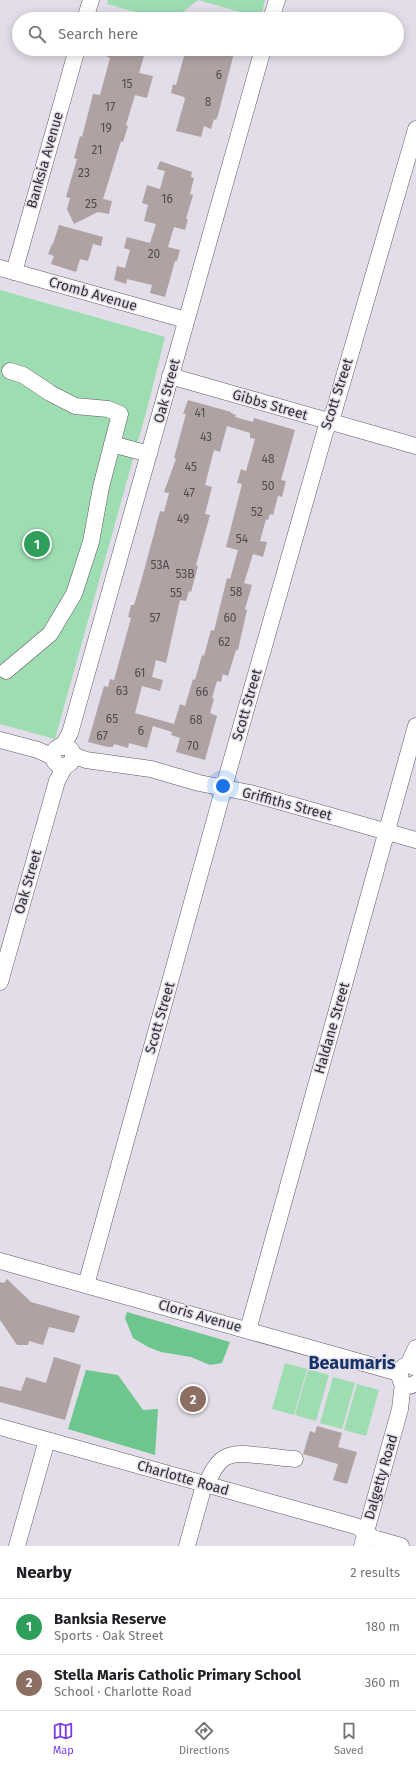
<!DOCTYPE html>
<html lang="en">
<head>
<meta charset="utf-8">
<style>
	body { margin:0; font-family:"Fira Sans",sans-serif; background:#f6f6f6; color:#202124 }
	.you { position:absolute; left:223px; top:786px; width:14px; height:14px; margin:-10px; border:3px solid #fff; border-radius:50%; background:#1a73e8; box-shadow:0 0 0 6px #1a73e833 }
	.badge { display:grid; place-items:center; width:26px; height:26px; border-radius:50%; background:#7c3aed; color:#fff; font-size:13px; font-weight:700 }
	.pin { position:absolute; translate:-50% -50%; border:2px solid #fff; box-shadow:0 1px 4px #0006 }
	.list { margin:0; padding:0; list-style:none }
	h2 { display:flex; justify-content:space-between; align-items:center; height:52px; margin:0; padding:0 16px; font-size:17px }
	h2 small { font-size:13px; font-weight:400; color:#757577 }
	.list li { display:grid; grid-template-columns:26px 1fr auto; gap:12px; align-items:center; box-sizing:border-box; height:56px; padding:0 16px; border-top:1px solid #e0e0e0 }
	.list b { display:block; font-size:15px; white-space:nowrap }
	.list p { margin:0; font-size:13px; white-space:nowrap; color:#757577 }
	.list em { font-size:13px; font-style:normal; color:#757577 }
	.icon { flex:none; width:22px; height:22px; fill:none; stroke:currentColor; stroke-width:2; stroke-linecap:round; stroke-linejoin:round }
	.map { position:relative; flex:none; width:416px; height:1546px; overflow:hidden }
	.search { position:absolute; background:#fff; box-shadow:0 2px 10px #0003; left:12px; right:12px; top:12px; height:44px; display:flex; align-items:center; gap:10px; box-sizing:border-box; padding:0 14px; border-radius:22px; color:#757577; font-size:15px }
	.sheet { height:164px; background:#fff }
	nav { display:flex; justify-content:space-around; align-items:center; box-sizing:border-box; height:56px; border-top:1px solid #e0e0e0; background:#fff; font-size:11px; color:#757577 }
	nav a { display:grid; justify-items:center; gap:2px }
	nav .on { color:#7c3aed }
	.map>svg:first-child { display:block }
</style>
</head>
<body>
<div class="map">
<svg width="416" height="1546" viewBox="0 0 416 1546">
	<rect width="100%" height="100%" fill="#e2dde8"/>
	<path fill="#9eddb2" d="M108,0H198L174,19H161L107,4Z
		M198,0H265L261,18Z
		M0,290L165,337L147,409L55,739L0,724Z
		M285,1363L307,1369L294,1415L272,1409Z
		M308,1369L329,1375L316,1421L295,1415Z
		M333,1377L355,1383L342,1429L320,1423Z
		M357,1384L379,1390L366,1436L344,1430Z"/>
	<path fill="#6dc68d" d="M127,1312L230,1342L222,1363L210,1365L191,1357L161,1352L148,1347L133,1338L125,1318Z
		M86,1370L118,1375L143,1410L158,1409L155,1455L68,1429Z"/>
	<path fill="#afa2a2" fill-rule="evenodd" d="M108,49H146L139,73L153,76L147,98L135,95L126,125L128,126L123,142L121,141L103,199L112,201L109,214L98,212L74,224L67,209L70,198L66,197L77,159L74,158L80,136L82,137L93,94L100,95L110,58L106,56Z
		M186,49H235L218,115L216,120L214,119L211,129L204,126L201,137L176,131L185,99L184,97L171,93L173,84L176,85Z
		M160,161L192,172L191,177L194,178L190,194L193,195L186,219H188L185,230L174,227L168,247L180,250L177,261H175L165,297L150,293L152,285L127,279L126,284L114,280L117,266L125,268L130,250L124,248L127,237L150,243L156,224L144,221L148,205L142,203L147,185L160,189L165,171L157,169Z
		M59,225L103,237L101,246L93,244L88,261L80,259L76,272L51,264L54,256L48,254L52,244H53Z
		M188,400L231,412V413L236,415L235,417L253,422L254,418L295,430L281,480L286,481L282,497L278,496L273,515L270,514L268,520L266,519L260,541L267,542L263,557L253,554L244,583L252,585L245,609L247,610L238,650H236L228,676L223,674L221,682L217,681L212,698L214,699L210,713L217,716L205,760L176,752L180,738L171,735L172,732L153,726L147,748L129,743L128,748L114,744L113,747H108L88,742L104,686L108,687L110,679L114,680L131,618L128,617L131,605H134L142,578L160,511L164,512L169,493L164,492L176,459L174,458L186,414H183ZM227,426L250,433V438L255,439L246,471L241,469L237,483L242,484L226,547L238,550L230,579L227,578L214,631L211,630L204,656L202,655L195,680L193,679L185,706L180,704L174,724L135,713L142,686L160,691L163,680L152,677L156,660L166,663L180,600L186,601L189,591L191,592L198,566L196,565L210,515L205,514L212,487L205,485L214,450L220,452Z
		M7,1279L31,1302L80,1316L74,1333L49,1327L43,1345L29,1341L28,1345H17L0,1320V1282L4,1283Z
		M54,1357L81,1365L65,1420L0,1402V1386L21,1391L26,1377L46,1383Z
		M317,1426L342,1433L338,1447L357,1452L347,1484L333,1480L338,1464L303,1454L310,1431L315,1433Z"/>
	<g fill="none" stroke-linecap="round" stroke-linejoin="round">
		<g stroke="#5d5962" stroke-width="17">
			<path id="minor" d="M85,19L91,0
				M271,19L277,0
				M0,268L186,320
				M14,272L77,49
				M170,376L416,446
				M112,444L149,454
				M6,671L50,634L74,594L91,542L101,487L120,414L108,409L75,406L50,393L23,375L10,371
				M0,740L38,750L53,757
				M53 756a10 10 0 1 1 20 0a10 10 0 1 1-20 0Z
				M62,747L70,733L263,49
				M73,755L86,760L151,769L199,783L250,793L416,840
				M0,982L57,781L65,766
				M0,1261L399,1373
				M86,1285L227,776L325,432L334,411L416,129
				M248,1330L416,726
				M408,1365L416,1348
				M416,1368C395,1354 394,1397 416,1383
				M0,1427L352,1525L358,1527L373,1538L401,1546
				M206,1485C218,1458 225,1451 255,1455C269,1456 282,1458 295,1459
				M17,1546L47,1440
				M187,1546L204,1485
				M362,1546L400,1409L403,1383"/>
		</g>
		<use href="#minor" stroke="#fff" stroke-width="16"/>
	</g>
	<g text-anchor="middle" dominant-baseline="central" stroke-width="3" stroke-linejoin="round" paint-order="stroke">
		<g font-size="12" fill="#504c4f">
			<text x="219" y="75">6</text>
			<text x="127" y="84">15</text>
			<text x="208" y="102">8</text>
			<text x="110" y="107">17</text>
			<text x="106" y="128">19</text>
			<text x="97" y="150">21</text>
			<text x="84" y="173">23</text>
			<text x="167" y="199">16</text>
			<text x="91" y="204">25</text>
			<text x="154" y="254">20</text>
			<text x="200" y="413">41</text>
			<text x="206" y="437">43</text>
			<text x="268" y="459">48</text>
			<text x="191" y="467">45</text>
			<text x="268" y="486">50</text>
			<text x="189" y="493">47</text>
			<text x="257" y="512">52</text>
			<text x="183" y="519">49</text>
			<text x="242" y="539">54</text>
			<text x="160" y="565">53A</text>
			<text x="185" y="574">53B</text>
			<text x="236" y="592">58</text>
			<text x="176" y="593">55</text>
			<text x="155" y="618">57</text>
			<text x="230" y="618">60</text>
			<text x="224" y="642">62</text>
			<text x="140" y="673">61</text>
			<text x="122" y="691">63</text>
			<text x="202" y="692">66</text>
			<text x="112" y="719">65</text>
			<text x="196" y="720">68</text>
			<text x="141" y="731">6</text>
			<text x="102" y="736">67</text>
			<text x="193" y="746">70</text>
		</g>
		<g font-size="14" fill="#312f33" stroke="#e2dde8">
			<text transform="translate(45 160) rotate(-74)">Banksia Avenue</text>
			<text transform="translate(93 294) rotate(16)">Cromb Avenue</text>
			<text transform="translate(167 391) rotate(-75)">Oak Street</text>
			<text transform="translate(337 394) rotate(-72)">Scott Street</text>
			<text transform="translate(270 405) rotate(16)">Gibbs Street</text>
			<text transform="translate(247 705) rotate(-74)">Scott Street</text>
			<text transform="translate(287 804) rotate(15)">Griffiths Street</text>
			<text transform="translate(28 882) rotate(-74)">Oak Street</text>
			<text transform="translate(160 1018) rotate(-74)">Scott Street</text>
			<text transform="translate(332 1028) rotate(-74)">Haldane Street</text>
			<text transform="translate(200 1316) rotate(16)">Cloris Avenue</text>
			<text transform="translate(381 1477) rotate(-74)">Dalgetty Road</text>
			<text transform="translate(183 1478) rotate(16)">Charlotte Road</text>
		</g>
		<g font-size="18" font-weight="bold" fill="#153368" stroke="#e2dde8">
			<text x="352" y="1363">Beaumaris</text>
		</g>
	</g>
</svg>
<div class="you"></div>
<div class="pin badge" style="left:37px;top:544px;background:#2e9e5b">1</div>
<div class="pin badge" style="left:193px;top:1399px;background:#8d6e63">2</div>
<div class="search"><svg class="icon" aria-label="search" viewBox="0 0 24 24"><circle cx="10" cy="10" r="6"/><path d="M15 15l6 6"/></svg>Search here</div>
</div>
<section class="sheet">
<h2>Nearby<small>2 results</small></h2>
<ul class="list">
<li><span class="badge" style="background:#2e9e5b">1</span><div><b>Banksia Reserve</b><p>Sports · Oak Street</p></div><em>180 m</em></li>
<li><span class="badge" style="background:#8d6e63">2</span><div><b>Stella Maris Catholic Primary School</b><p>School · Charlotte Road</p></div><em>360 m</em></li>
</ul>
</section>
<nav>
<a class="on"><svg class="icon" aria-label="map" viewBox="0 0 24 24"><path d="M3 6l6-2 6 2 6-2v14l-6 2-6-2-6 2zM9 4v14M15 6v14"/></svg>Map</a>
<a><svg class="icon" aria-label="directions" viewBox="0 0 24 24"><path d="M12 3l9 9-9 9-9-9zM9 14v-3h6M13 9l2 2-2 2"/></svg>Directions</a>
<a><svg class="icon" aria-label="saved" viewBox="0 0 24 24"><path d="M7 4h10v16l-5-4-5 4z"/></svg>Saved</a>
</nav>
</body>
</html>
